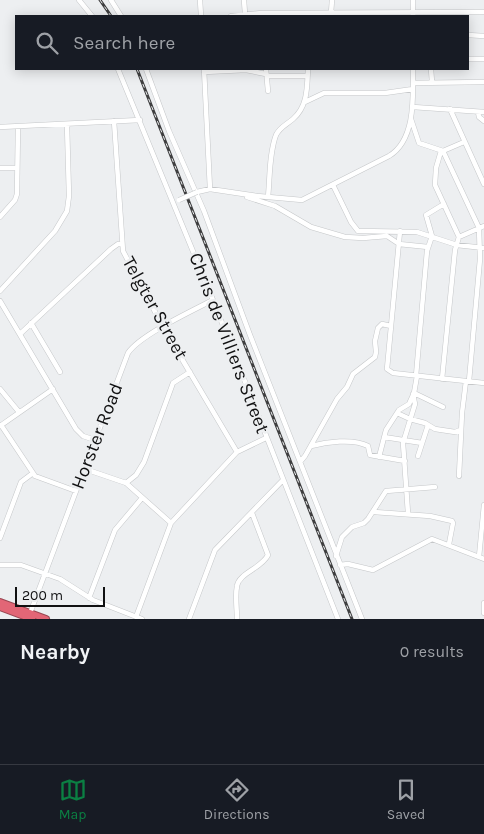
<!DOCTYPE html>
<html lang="en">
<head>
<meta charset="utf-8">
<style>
	body { margin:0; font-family:Karla,sans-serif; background:#242831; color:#f1f3f6 }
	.scale { position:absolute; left:15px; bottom:12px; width:90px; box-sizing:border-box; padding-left:5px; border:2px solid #111112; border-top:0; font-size:14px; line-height:18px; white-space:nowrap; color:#111112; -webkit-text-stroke:4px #edeff1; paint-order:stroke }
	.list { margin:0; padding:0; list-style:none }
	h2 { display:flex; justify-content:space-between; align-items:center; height:65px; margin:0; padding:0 20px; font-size:21px }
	h2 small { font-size:16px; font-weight:400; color:#9ea1a6 }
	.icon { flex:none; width:28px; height:28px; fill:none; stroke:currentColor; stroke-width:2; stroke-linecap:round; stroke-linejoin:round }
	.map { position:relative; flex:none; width:484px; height:619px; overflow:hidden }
	.search { position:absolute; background:#171b24; box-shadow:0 2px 12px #0003; left:15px; right:15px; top:15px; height:55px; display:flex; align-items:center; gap:12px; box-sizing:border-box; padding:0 18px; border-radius:0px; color:#9ea1a6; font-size:19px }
	.sheet { height:145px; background:#171b24 }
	nav { display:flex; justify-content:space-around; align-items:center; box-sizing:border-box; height:70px; border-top:1px solid #363941; background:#171b24; font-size:14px; color:#9ea1a6 }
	nav a { display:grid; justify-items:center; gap:2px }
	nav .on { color:#0b8043 }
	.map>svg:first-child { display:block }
</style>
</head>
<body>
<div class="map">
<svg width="484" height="619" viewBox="0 0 484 619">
	<rect width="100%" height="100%" fill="#edeff1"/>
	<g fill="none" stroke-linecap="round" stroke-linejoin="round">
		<g stroke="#c5c7c9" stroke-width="5.5">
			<path id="minor" d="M79,0L92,16
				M111,0L121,16
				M200,0L201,16
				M244,0L245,14
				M413,0V16
				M331,13L332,0
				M231,16L262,13L484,12
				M468,35L484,36
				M468,59H484
				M118,69L213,300L338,619
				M146,69L169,131L204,211L250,335L362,619
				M204,69L210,189
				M266,69L268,91
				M431,69L432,82
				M204,72L246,70L266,74
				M267,76H307
				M413,83L484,82
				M305,102L324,93H385L413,89
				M413,107L484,112
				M450,109L484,184
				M478,112L479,117L484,121
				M411,119L419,143L443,151
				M114,121L123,251L163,327L237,452
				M0,127L140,120
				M464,142L443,151L479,228L480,259L469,381
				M441,151L436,168L435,185L459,237
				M0,168H17
				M333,185L351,222L358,231L417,232L457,245L484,248
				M197,192L210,189L257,196L302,200L389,156C416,140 413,96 413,69
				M247,197L275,206L311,227L345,237L363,238L387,236L399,244L428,247
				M268,197C270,178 269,154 276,135C280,127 286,125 293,119C308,106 307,87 308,69
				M0,217L15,200L17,194L18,127
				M400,231L387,369L393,373L484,383
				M432,236L426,215L444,204
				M0,291L55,231L67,211L69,196L67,125
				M0,301L76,429L83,436L95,440
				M31,323L60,372
				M20,334L111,249L118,244H122
				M416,376L427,251L432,236
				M442,379L455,250L459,237L484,226
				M0,389L19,412
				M414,393L443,407
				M397,413L410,419L425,423L435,429L455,432L461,430
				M1,425L35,476L76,491
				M0,426L53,389
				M384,437L422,443
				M311,446C326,442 353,438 368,446L370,455L405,461
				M418,456L428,425
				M379,457L386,430L399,410L409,404L414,393L417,376
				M300,462L305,456L337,399L347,387L353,374L375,357L376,352L375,341L378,328L382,324L391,326
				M85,469L126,483L171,523
				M459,476L462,413L466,381
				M126,483L136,475L144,462L173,383L190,372
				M374,512L430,516L452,521L453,523L449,544
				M408,513L403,443L415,404L413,394
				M0,538L21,482L33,473
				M336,556L342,537L352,527L364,523L368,519L386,491L435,487
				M479,557L484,505
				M0,565H21L60,579L93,600L142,619
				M340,565L348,564L373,570L432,539L484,559
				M89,598L115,530L142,498
				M484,603V613
				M29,616L128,353C140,335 192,311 213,300
				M136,617L171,523L237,452L266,438
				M189,619L215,550L283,480
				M237,619C237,609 235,596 237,586C239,573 262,568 268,555L252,513"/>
		</g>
		<g stroke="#994853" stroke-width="8">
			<path id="highway" d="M0,602L46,619
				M0,607L32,619"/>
		</g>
		<use href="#minor" stroke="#fff" stroke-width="4.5"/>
		<use href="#highway" stroke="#e26676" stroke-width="6"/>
		<g stroke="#3e3e3f" stroke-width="3">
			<path id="rail" d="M100,0L111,16
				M137,69L352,619"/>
		</g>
		<use href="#rail" stroke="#edeff1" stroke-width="1" stroke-dasharray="4" stroke-linecap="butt"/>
		<g stroke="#c5c7c9" stroke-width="5.5" stroke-linecap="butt">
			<path id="minor-bridge" d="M179,200L197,192"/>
		</g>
		<use href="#minor-bridge" stroke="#fff" stroke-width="4.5"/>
	</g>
	<g text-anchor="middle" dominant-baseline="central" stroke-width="5" stroke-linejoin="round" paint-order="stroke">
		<g font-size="19" fill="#111112" stroke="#edeff1">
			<text transform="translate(155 308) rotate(61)">Telgter Street</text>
			<text transform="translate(229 343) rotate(69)">Chris de Villiers Street</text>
			<text transform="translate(97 436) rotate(-69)">Horster Road</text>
		</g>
	</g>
</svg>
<div class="scale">200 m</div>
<div class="search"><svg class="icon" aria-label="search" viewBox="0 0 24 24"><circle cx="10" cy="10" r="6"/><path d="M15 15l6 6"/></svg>Search here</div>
</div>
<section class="sheet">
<h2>Nearby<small>0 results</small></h2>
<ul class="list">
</ul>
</section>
<nav>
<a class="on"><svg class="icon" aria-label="map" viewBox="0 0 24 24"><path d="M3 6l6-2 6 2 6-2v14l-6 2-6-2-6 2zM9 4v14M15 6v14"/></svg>Map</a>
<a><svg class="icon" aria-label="directions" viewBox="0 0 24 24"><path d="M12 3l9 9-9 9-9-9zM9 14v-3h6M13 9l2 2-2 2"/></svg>Directions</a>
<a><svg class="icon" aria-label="saved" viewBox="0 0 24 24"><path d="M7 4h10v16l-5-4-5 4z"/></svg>Saved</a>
</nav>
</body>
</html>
